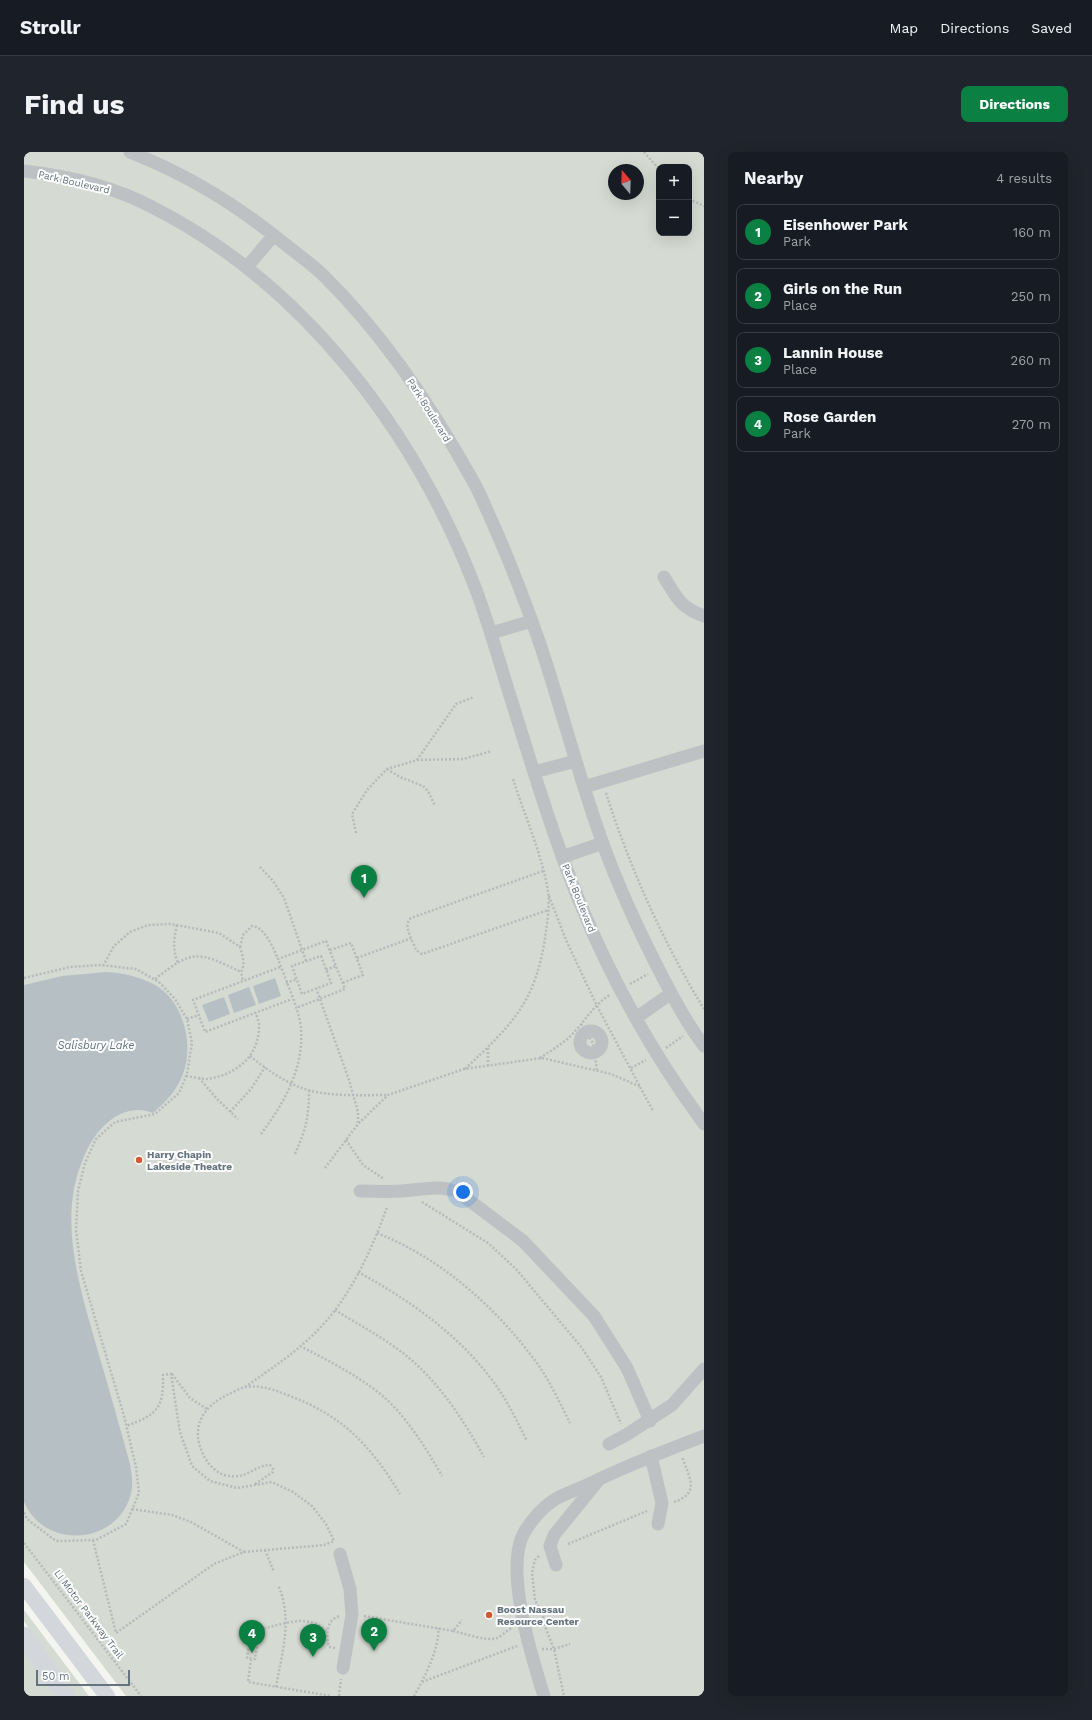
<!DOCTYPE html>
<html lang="en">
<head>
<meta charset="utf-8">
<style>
	body { margin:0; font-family:"Work Sans",sans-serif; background:#20242c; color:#f1f3f6 }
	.controls { position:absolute; right:12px; top:12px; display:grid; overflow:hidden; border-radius:8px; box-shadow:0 4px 16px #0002 }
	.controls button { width:36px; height:36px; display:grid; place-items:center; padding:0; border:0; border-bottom:1px solid #363941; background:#171b24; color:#f1f3f6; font:20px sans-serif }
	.compass { position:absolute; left:584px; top:12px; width:36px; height:36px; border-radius:50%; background:#171b24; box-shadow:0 4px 16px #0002; rotate:341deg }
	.scale { position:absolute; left:12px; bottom:10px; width:94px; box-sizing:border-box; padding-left:4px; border:2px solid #65737e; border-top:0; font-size:11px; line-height:14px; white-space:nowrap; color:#65737e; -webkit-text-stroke:3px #fff; paint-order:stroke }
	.you { position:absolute; left:439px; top:1040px; width:14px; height:14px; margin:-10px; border:3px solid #fff; border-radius:50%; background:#1a73e8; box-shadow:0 0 0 6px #1a73e833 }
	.badge { display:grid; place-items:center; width:26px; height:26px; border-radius:50%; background:#0b8043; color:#fff; font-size:13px; font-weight:700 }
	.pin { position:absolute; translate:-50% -33px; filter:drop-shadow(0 1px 2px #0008) }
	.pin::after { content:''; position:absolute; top:21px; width:14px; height:12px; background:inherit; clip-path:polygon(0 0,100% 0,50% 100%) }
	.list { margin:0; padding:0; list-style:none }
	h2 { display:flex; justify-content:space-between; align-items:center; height:52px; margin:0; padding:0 16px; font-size:17px }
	h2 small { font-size:13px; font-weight:400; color:#9ea1a6 }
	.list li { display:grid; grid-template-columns:26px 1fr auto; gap:12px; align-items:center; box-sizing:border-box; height:56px; margin:0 8px 8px; padding:0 8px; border:1px solid #363941; border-radius:8px }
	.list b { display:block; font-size:15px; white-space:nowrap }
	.list p { margin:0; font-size:13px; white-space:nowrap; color:#9ea1a6 }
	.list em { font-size:13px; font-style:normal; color:#9ea1a6 }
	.map { position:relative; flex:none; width:680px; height:1544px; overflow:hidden; border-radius:8px }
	header { display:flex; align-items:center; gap:24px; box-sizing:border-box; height:56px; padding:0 20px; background:#171b24; border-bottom:1px solid #363941 }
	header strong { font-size:19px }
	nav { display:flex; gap:22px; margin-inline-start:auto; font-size:14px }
	.intro { display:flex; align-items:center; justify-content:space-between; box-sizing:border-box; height:96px; padding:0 24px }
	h1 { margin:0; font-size:28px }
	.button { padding:10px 18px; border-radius:8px; background:#0b8043; color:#fff; font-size:14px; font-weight:700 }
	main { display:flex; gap:24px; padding:0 24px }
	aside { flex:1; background:#171b24; border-radius:8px; box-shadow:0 4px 16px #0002 }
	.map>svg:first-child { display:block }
</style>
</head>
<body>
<header>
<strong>Strollr</strong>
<nav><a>Map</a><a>Directions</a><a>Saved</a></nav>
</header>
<div class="intro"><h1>Find us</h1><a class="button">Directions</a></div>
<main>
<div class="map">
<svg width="680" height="1544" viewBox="0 0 680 1544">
	<rect width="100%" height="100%" fill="#f4f4f0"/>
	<path fill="#d5dad2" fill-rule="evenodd" d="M0,0H680V1544H102L0,1410ZM635,15H665V81H635ZM590,18H614V42H590Z
		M0,1458L65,1544H51L0,1469Z
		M0,1493L34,1544H0Z"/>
	<path fill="#b6c0c4" d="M82,820C100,821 117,825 133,834C160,851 170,893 159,922C153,938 142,950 129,961C112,954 95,960 82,972C71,982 64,994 59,1007C32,1070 58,1142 75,1203C86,1240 96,1276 106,1312C108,1324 110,1336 105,1348C87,1394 20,1396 0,1350V833L38,824Z
		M251,826L257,844L235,852L229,834Z
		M225,835L232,853L210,861L204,843Z
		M200,845L206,862L185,870L178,853Z"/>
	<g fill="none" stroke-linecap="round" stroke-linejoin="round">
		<path stroke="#b7babc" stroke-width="2.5" stroke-dasharray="2 2" stroke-linecap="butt" d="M620,0L635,17
			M665,47L680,54
			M393,608L439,607L468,599
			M363,617L376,625L399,634L404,639L411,654
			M582,641C606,716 639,790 680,857
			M332,681L328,662L343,638L363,617L393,608L432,552L450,545
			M236,715L249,729L260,746L282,809
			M519,719L387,766C378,773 389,789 392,798L398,802L524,758
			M525,744L542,788L573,854L629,959
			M153,773C150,786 148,797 154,811
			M216,795L219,783L228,774C240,774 250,797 254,807
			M306,798L327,791L339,823L318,831
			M297,804L307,831L278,842L268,814Z
			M333,806L388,786
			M79,814L90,794L106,780L124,773L147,772L195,781L216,795C218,803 222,812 217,820L219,829
			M256,815L169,848L181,880L268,847
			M302,818L312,814
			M0,826L46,815L77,813L112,817L135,830L151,847L163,867L168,891L163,922L155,941L131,962L91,970L72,987L61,1011L54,1039L52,1078L57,1119L100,1264L112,1315L115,1341L102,1372L72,1388L32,1389L3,1367L0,1360
			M131,827C170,797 173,799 217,820
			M262,831L273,827
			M606,832L624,822
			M292,836L325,928L334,960V971
			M163,867L175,863
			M557,872L569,891L573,918
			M464,896V914
			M642,896L659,884
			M226,904C242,917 259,929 278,936C300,945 339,943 363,943
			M516,906C524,900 534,895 542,888C558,875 568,853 586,843
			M607,916L622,908
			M441,917C487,873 511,852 521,786C523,771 526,755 524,740C519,705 500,662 489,627
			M162,924C169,925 177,927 183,927C211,923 234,906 235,876C236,871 233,866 232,861
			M175,926L194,948L214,967
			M206,960L227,937L241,915
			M237,982C260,951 280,917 277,876C275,856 261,827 254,807L302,789L321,837L272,856
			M322,988L339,1013L360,1027
			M271,1002C282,977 285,965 285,938
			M301,1016L334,972L364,943L440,917L518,906L587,922L617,935
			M398,1050L464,1091L492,1117L558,1196L577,1225L597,1272
			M353,1081C411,1104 460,1145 499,1193C505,1201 512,1209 517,1217C528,1234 537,1253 546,1271
			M334,1120C393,1152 451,1194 485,1254C491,1265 497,1277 503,1289
			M311,1158C335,1173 364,1188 385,1206C417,1233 440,1269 460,1305
			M276,1194C305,1209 335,1224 360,1245C384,1267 402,1296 418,1324
			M148,1222L166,1246L183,1257
			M221,1235C245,1218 270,1202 291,1181C325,1148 347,1100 363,1055
			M231,1332L249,1320V1317L246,1313C229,1313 224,1329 200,1323C191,1320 183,1311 179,1302C166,1275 179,1254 205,1242C210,1240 216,1236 222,1235C238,1233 251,1238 266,1244C319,1264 347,1294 376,1342
			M650,1350C677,1341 665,1325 658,1305
			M108,1357L148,1363L167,1370L220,1400
			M69,1388L92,1481L190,1412L220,1400L300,1393L310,1389L302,1372L288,1354L269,1340L248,1330L213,1336L186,1329L168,1314L156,1280L147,1222L139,1223C140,1256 133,1263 102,1274
			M0,1391L117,1544
			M544,1392L623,1359
			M241,1398L250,1420
			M515,1404L511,1408L508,1421L511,1448L519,1464L522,1477L530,1497L540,1544
			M340,1464L429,1479L438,1468
			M429,1479C439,1481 463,1490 473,1486C478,1484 483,1478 488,1476
			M225,1493L233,1495L231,1507L223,1506Z
			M229,1494L230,1482L233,1478C256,1474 284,1459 303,1480
			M311,1496L305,1495C302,1482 302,1469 315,1464
			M518,1497H530L546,1492
			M227,1507L224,1530L307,1544
			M398,1530L493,1494
			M252,1535C258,1501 269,1466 254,1433
			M315,1544L317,1527
			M390,1544C399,1529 417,1493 414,1476"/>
		<path stroke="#bdc1c4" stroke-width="13" d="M106,0C166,24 211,52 261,92C274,103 288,112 300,124C360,183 408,255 449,329C457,343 463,359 470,374C487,412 502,452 516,492C538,558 555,626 579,692C595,736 614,777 635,818C649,845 662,870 680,894
			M0,19C44,24 91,35 130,56C281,133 391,280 451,435C465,472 475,509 487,547C508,614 528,681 554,746C587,828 628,901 680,972
			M223,115L250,83
			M640,425C653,446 656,455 680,464
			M467,481L508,469
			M510,620L552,609
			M560,635L680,599
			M538,705L579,691
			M612,866L646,842
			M556 890a11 11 0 1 1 22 0a11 11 0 1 1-22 0Z
			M336,1039C350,1039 364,1040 378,1039C397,1038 415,1032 434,1040L499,1089L570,1164L603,1216L626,1269
			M585,1292L602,1283L648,1253L680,1217
			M627,1304L638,1351L634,1372
			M316,1402L326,1437L328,1463L319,1516
			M532,1413L526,1394L530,1383L574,1329
			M520,1544C508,1506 479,1415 501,1379C508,1368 519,1355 530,1348C540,1342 552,1338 563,1333C601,1314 640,1299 680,1284"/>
		<path stroke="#d3d7db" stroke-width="16" d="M0,1434L83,1544"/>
		<path stroke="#d3d7db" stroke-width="19" d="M0,1484L41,1544"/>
	</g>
	<g fill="#d25c32" stroke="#fff" stroke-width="1.5">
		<circle cx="115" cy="1008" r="4"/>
		<circle cx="465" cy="1463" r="4"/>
	</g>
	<g text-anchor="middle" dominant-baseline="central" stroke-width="4" stroke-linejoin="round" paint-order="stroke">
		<g font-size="10" fill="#65737e" stroke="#fff">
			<text transform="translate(50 30) rotate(13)">Park Boulevard</text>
			<text transform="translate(405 258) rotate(58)">Park Boulevard</text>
			<text transform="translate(555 746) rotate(68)">Park Boulevard</text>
			<text transform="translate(65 1462) rotate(53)">LI Motor Parkway Trail</text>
		</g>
		<g font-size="10" font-weight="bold" fill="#65737e" stroke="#fff" text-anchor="start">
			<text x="123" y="1002">Harry Chapin<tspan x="123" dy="12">Lakeside Theatre</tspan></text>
			<text x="473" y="1457">Boost Nassau<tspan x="473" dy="12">Resource Center</tspan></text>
		</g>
		<g font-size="11" font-style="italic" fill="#61747c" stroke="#fff">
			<text x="72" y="893">Salisbury Lake</text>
		</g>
	</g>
</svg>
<div class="controls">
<button>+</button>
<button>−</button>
</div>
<svg class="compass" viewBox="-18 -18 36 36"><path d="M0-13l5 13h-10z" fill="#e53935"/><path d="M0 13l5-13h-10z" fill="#9ea1a6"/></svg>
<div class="scale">50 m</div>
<div class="you"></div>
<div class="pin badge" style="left:340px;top:746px">1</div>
<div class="pin badge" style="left:350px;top:1499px">2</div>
<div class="pin badge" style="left:289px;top:1505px">3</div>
<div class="pin badge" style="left:228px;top:1501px">4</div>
</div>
<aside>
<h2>Nearby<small>4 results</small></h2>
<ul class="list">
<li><span class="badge">1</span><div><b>Eisenhower Park</b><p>Park</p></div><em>160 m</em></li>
<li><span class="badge">2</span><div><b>Girls on the Run</b><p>Place</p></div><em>250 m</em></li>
<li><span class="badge">3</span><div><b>Lannin House</b><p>Place</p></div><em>260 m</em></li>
<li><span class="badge">4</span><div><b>Rose Garden</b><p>Park</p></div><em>270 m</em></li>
</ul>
</aside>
</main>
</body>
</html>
